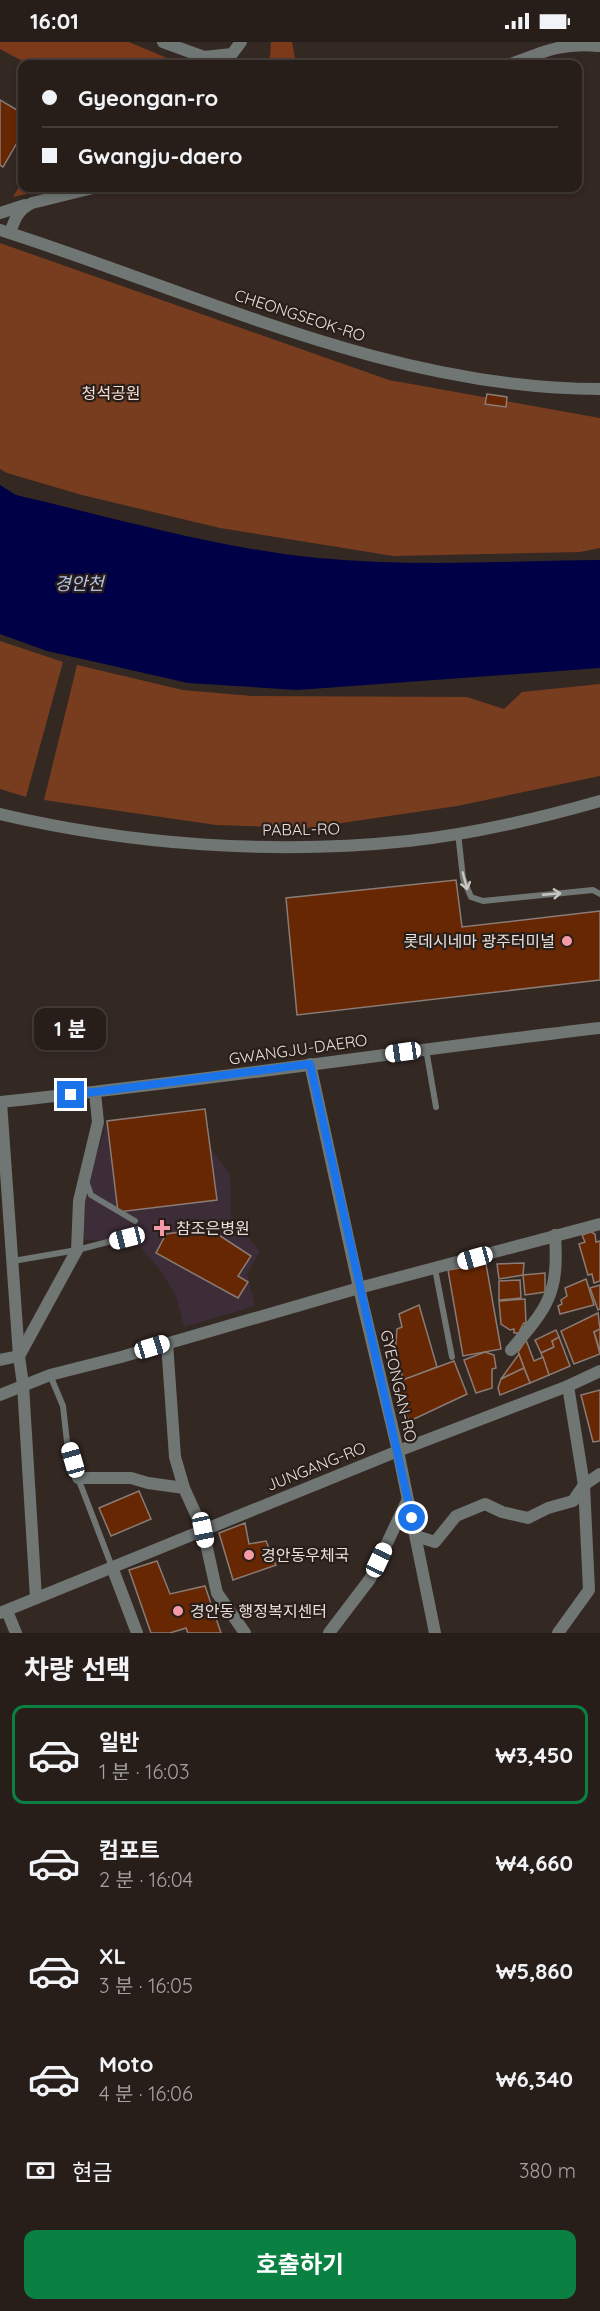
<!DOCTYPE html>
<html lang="ko">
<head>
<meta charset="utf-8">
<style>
  :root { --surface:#271e1a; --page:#332b27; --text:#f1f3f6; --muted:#a4a2a2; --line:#433c39; --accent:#0b8043 }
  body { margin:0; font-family:Quicksand,"Noto Sans KR",sans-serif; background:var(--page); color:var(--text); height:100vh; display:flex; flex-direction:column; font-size:22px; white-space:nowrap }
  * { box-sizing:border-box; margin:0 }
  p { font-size:20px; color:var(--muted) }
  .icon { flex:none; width:33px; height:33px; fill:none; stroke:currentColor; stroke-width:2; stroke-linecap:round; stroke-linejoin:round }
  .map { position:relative; height:1591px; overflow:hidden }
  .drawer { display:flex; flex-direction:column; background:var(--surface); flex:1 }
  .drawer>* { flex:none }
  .banner { position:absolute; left:18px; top:18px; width:564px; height:132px; border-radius:12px; box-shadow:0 3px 9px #0003,0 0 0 2px var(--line); display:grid; align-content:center; height:132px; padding:0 24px; background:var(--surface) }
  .end { position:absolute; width:27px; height:27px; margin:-14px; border:8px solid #1a73e8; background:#fff; box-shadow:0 0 0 3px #fff }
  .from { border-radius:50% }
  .bubble { position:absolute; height:42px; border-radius:12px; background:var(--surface); box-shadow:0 3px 9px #0003,0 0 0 2px var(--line); font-size:20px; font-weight:700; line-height:42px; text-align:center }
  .car { position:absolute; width:18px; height:36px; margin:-18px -9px; border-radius:8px; box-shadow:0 0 4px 2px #0007; background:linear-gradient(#fff 24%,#345 0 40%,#fff 0 76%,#345 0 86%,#fff 0) }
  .banner b { display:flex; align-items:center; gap:21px; height:57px; font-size:22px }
  .banner b+b { border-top:2px solid var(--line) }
  .banner i { width:15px; height:15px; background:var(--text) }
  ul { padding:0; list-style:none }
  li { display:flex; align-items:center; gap:18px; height:99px; margin:0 12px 9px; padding:0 12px; border:3px solid transparent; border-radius:12px }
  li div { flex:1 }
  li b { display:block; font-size:22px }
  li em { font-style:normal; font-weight:700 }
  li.on { border-color:var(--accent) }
  li>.icon { width:54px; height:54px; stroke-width:1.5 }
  h2 { padding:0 24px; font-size:27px; line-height:72px }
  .pay { display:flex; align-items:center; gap:15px; height:66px; padding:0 24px; font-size:22px }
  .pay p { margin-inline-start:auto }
  .action { display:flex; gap:12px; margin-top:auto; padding:12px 24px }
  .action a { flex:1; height:69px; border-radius:12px; background:var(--accent); color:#fff; font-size:24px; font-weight:700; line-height:69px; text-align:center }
  .status { display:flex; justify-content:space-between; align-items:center; height:42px; padding:0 30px; background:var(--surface); direction:ltr }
  .status svg { height:16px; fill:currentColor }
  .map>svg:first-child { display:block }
  .medical { fill:#3c2d39 }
  .green { fill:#783c1f }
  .forest { fill:#7c3a1b }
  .water { fill:#000047 }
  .building { fill:#662702; stroke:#8a7b75; stroke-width:1.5 }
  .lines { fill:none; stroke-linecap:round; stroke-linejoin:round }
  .service { stroke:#6f7673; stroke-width:6 }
  .minor { stroke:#6f7673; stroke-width:12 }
  .tertiary { stroke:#6f7673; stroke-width:12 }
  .oneway { stroke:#cac6c2 }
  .route { stroke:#1a73e8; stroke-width:8 }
  .poi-dot { fill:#f49aa6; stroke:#2a1e19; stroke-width:2 }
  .labels { text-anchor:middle; stroke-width:4.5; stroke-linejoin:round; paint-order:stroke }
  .street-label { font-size:16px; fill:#e8e0dc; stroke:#2a1e19 }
  .park-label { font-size:16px; fill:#f7ded3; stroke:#2a1e19 }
  .poi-label { font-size:16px; fill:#e8e0dc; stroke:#2a1e19; text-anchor:start }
  .water-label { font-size:18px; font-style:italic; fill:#afc4ed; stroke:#2a1e19 }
</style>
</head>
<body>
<div class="status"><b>16:01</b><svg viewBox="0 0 49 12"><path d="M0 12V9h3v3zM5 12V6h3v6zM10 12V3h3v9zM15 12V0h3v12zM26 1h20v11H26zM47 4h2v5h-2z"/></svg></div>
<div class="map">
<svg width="600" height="1591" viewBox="0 0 600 1591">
  <rect width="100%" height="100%" fill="#342823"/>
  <polygon class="medical" points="205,1067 210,1106 230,1132 231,1173 260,1210 247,1232 255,1264 184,1285 176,1254 161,1229 135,1199 85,1198 80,1175 81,1159 107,1079"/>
  <g class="green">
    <polygon points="0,201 389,338 600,376 600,506 580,510 393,514 220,486 82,453 7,431 0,427"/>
    <polygon points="0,599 63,620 26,755 0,747"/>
    <polygon points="77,623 183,648 252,654 467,655 504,667 522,650 600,642 600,734 457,764 308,786 216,783 44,758"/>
  </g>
  <g class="forest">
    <polygon points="0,0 129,0 181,22 28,22 0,7"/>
    <polygon points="271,0 292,0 296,22 263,22 270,15"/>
    <polygon points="22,140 22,146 52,146 13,155"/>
  </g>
  <path class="water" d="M0 443 16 453C115 476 216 506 318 516 411 525 507 519 600 518V626L297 648 188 641 47 609 0 592Z"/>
  <g class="building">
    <polygon points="0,58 22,71 22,92 3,125 0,123"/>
    <polygon points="487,352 507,355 506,365 485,362"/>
    <polygon points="456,838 462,885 600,869 600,938 297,973 286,856"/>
    <polygon points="205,1067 217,1158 118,1170 107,1079"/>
    <polygon points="208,1186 251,1214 238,1234 248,1240 238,1256 156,1211 166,1192"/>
    <polygon points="591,1190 595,1192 596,1200 600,1199 600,1239 594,1241 592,1232 588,1233 579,1202 585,1200 582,1193"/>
    <polygon points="524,1221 523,1233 499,1237 497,1222"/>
    <polygon points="486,1222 501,1307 463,1314 448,1228"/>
    <polygon points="545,1231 545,1250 525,1253 523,1233"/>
    <polygon points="586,1237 594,1263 560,1272 558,1264 562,1262 561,1258 567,1254 565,1246"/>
    <polygon points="520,1238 521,1256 499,1258 499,1239"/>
    <polygon points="600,1243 600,1267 598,1268 590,1246"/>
    <polygon points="525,1257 526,1282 524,1281 520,1288 520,1291 514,1291 514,1287 510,1288 501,1282 499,1259"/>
    <polygon points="419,1263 437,1325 404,1338 395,1313 397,1287 402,1285 399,1272"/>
    <polygon points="598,1271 600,1287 594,1290 600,1312 574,1322 561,1289"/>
    <polygon points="600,1287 600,1309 594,1290"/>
    <polygon points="556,1288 559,1295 552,1299 554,1305 541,1311 535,1298"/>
    <polygon points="559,1295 570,1324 549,1333 541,1311 554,1305 552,1299"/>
    <polygon points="526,1298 534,1319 543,1315 549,1333 530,1341 518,1310"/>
    <polygon points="485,1310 494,1313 496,1326 492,1327 492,1346 476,1351 464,1318"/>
    <polygon points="519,1312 524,1326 501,1337"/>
    <polygon points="454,1319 467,1352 412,1378 408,1377 397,1340"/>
    <polygon points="524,1326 530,1341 500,1353 498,1346 501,1337"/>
    <polygon points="600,1348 600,1399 593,1400 581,1353"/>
    <polygon points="139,1449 151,1477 111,1494 99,1466"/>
    <polygon points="245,1481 249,1502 266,1499 276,1523 233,1538 219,1491"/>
    <polygon points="157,1519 170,1552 205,1544 221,1591 188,1591 186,1586 170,1591 151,1591 129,1528"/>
  </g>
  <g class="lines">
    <g class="service">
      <polyline points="458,791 463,836 471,855 483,859 593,848 600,852"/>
      <polyline points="426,1007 436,1065"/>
      <polyline points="86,1139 91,1153 135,1179"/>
      <polyline points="13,1219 77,1208 127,1195"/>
      <polyline points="435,1227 452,1315"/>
      <polyline points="50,1333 63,1364 67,1400 78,1436 112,1525"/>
    </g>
    <g class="minor">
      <polyline points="163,0 204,15 232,12 241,0"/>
      <path d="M511 22C542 10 564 0 598 4"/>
      <polyline points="0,171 25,163"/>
      <path d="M10 191C15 176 18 168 32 161L93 146"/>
      <polyline points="1,1060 19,1314 23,1343 36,1556"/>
      <polyline points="167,1301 175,1415 184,1446 203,1488 217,1551 245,1591"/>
      <path d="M511 1308C548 1265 559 1252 555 1193"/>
      <polyline points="0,1318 19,1314 77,1208 79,1159 98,1080 95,1051"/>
      <polyline points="0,1353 50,1333 121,1315 359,1246 600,1182"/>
      <polyline points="78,1436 131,1436 148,1441 184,1446"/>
      <polyline points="416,1494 435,1500 456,1474 485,1462 502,1470 528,1476 548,1466 573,1459 584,1443 600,1432"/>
      <polyline points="112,1525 137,1591"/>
      <polyline points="7,1569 16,1591"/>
      <polyline points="329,1591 370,1537 407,1459"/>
      <polyline points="558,1591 589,1548 584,1443 568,1344"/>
    </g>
    <g class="tertiary">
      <path d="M0 188C196 250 390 347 600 347"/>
      <path d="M0 772C132 803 273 813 408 799 473 792 537 777 600 759"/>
      <polyline points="310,1022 359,1246 398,1409 435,1591"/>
      <path d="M0 1060C201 1040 400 1009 600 986"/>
      <polyline points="0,1571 398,1409 568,1344 600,1329"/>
    </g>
  </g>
  <defs><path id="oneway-shaft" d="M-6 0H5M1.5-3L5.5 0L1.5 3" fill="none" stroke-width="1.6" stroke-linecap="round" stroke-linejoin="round" transform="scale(1.5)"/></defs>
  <g class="oneway">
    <use href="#oneway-shaft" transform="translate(465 839) rotate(75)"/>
    <use href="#oneway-shaft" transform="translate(552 852) rotate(-5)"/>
  </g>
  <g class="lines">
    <polyline class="route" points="71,1053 310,1022 412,1476"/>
  </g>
  <g class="poi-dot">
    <circle cx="567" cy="899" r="6"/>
    <path d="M159 1177h6v6h6v6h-6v6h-6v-6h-6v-6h6z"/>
    <circle cx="249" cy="1513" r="6"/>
    <circle cx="178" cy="1569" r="6"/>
  </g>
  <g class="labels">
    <g class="street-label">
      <text transform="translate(300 273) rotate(18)" y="6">CHEONGSEOK-RO</text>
      <text transform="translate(301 787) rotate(-1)" y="6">PABAL-RO</text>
      <text transform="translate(298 1007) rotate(-8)" y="6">GWANGJU-DAERO</text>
      <text transform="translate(399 1344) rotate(77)" y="6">GYEONGAN-RO</text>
      <text transform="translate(316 1424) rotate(-22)" y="6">JUNGANG-RO</text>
    </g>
    <g class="park-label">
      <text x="111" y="357">청석공원</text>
    </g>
    <g class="poi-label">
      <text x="555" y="905" text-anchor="end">롯데시네마 광주터미널</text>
      <text x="176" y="1192">참조은병원</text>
      <text x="261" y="1519">경안동우체국</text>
      <text x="190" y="1575">경안동 행정복지센터</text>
    </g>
    <g class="water-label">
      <text x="79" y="548">경안천</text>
    </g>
  </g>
</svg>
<i class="end from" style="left:412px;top:1476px"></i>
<i class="end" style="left:71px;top:1053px"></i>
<div class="bubble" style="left:34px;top:966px;width:72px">1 분</div>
<i class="car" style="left:403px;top:1010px;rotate:262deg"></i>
<i class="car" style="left:127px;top:1196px;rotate:256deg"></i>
<i class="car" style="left:475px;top:1216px;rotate:254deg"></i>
<i class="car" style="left:152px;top:1305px;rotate:73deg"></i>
<i class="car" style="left:73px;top:1418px;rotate:344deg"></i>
<i class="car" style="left:203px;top:1488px;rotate:168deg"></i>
<i class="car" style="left:379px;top:1518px;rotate:25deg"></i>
<div class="banner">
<b><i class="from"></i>Gyeongan-ro</b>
<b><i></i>Gwangju-daero</b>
</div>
</div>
<section class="drawer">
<h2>차량 선택</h2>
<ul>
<li class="on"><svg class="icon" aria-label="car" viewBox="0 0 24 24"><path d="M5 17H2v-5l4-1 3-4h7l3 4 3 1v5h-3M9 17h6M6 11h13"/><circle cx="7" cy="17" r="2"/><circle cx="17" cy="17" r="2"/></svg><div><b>일반</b><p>1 분 · 16:03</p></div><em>₩3,450</em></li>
<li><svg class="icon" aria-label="car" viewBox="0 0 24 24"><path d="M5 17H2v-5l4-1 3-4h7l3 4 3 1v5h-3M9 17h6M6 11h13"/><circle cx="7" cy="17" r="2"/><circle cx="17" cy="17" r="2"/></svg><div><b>컴포트</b><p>2 분 · 16:04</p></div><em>₩4,660</em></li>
<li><svg class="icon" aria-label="car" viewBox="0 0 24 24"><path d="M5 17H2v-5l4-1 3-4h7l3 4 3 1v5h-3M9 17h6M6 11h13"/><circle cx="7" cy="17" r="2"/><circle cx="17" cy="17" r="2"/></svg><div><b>XL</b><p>3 분 · 16:05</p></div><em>₩5,860</em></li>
<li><svg class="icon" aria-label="car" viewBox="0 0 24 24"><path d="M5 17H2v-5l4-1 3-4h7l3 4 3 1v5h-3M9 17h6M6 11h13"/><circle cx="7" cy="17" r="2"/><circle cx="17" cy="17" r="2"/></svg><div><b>Moto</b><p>4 분 · 16:06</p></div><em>₩6,340</em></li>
</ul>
<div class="pay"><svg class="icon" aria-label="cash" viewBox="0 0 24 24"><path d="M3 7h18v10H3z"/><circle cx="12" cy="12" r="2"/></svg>현금<p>380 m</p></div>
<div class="action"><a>호출하기</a></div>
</section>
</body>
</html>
